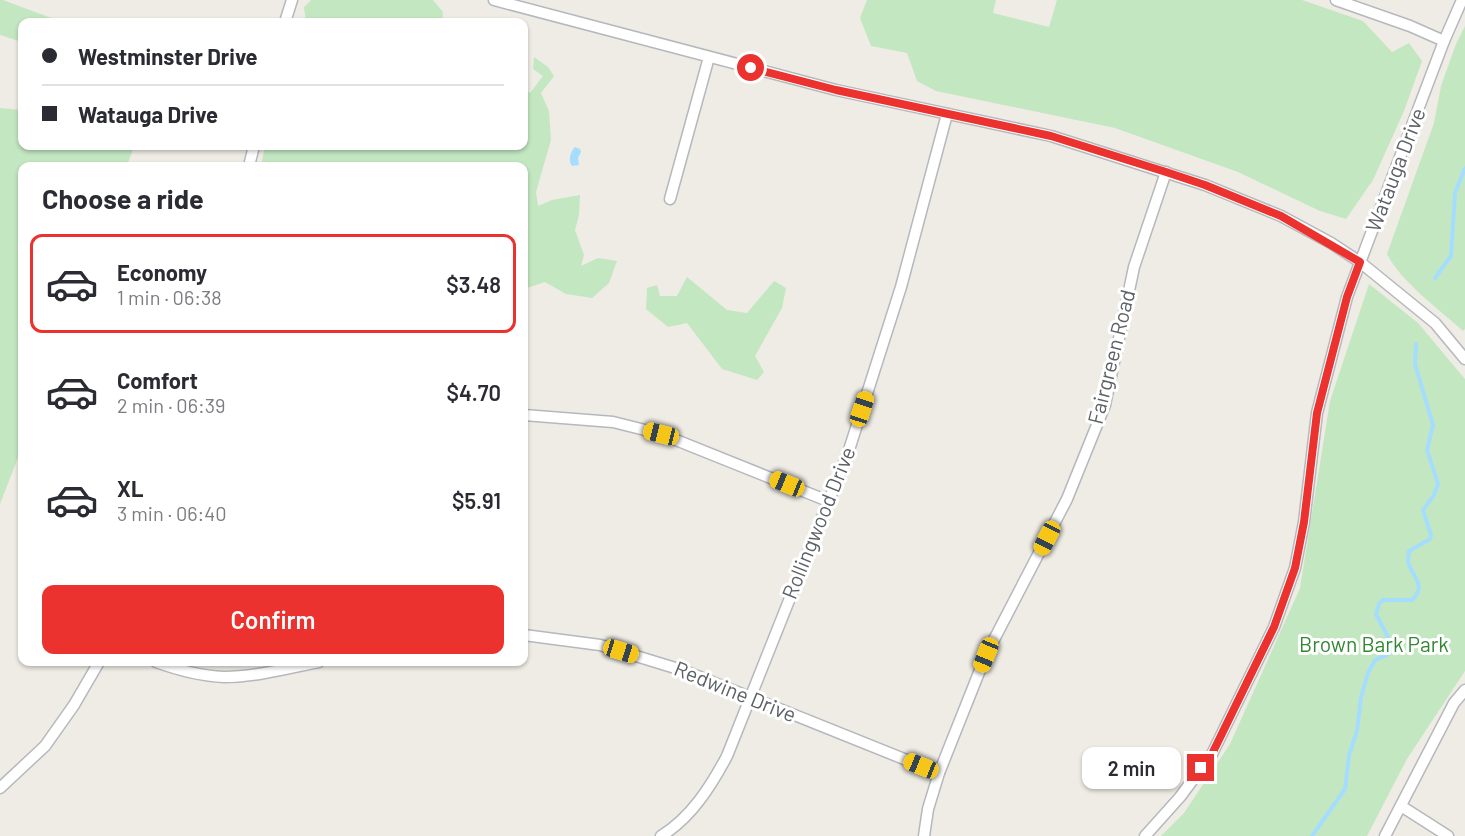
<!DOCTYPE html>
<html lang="en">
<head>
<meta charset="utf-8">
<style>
  :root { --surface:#fff; --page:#f2f2f3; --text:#2b2b33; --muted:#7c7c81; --line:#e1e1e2; --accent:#ec322e }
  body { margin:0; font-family:Barlow,sans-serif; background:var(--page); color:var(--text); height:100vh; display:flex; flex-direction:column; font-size:22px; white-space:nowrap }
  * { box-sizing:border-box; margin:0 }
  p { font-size:20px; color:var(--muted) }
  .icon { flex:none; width:33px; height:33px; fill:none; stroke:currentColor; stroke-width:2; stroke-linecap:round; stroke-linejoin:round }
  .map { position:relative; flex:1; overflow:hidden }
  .drawer { position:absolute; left:18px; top:162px; width:510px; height:504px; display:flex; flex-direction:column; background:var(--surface); border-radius:12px; box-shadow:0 2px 4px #0004 }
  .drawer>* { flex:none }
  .guide { position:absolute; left:18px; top:18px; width:510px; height:132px; border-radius:12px; box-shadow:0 2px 4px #0004; display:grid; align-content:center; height:132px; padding:0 24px; background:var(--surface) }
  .end { position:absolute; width:27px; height:27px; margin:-14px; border:8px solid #ec322e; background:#fff; box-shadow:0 0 0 3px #fff }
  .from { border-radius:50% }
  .bubble { position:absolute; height:42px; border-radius:12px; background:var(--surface); box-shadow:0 2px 4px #0004; font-size:20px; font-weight:600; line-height:42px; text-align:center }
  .car { position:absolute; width:18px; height:36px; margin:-18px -9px; border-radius:8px; box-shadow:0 0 4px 2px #0007; background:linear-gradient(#f5c518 24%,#345 0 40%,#f5c518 0 76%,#345 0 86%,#f5c518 0) }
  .guide b { display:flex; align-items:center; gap:21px; height:57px; font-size:22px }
  .guide b+b { border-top:2px solid var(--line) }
  .guide i { width:15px; height:15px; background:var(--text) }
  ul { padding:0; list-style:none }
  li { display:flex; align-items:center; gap:18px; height:99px; margin:0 12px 9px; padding:0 12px; border:3px solid transparent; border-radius:12px }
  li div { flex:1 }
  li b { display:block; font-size:22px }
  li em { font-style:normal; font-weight:600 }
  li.active { border-color:var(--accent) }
  li>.icon { width:54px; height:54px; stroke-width:1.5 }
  h2 { padding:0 24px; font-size:27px; line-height:72px }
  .button { display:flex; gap:12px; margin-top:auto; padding:12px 24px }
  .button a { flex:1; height:69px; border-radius:12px; background:var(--accent); color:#fff; font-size:24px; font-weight:600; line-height:69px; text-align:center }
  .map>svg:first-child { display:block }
  .green { fill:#c3e7c1 }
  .water { fill:#a5ddff }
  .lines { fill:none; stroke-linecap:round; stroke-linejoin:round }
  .stream { stroke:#a5ddff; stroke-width:4 }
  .street-casing { stroke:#b5b8bc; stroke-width:13 }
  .street { stroke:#fff; stroke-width:10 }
  .route { stroke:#ec322e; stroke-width:8 }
  .labels { text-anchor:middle; stroke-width:6; stroke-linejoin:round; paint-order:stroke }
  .street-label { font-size:21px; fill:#5c6166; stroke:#fff }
  .park-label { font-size:21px; fill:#348633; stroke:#fff }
</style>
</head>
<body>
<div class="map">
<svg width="1465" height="836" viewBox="0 0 1465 836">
  <rect width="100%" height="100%" fill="#efece5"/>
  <g class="green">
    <polygon points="0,0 3,0 62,22 22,22 22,42 0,35"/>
    <polygon points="311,0 433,0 443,12 442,22 306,22 304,7"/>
    <polygon points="867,0 996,0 993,13 1049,27 1057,0 1302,0 1363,21 1392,52 1409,43 1422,61 1404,111 1373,180 1346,219 1320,211 1238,172 1115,128 936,91 917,81 907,53 871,46 860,18"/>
    <path d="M1465 26V329L1463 331C1439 309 1402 283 1387 254L1434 123 1441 86 1456 44Z"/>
    <polygon points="534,57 548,67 554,76 541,93 549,111 551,140 536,192 538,206 552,200 580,195 579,215 575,230 584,255 581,266 598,258 617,261 609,283 592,298 566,294 545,282 524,289 524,166 261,166 265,146 524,146 524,88 530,93 543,76 533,69"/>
    <polygon points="0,108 22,110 22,146 134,146 127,166 22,166 22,447 0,504"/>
    <polygon points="687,277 727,310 747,313 774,281 786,288 782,308 755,356 764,372 757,380 722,369 687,323 668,327 646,309 647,288 657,285 660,296 677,296"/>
    <polygon points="1369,284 1418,323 1465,379 1465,671 1407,759 1367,836 1161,836 1184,813 1230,744 1300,588 1330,401"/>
  </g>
  <path class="water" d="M575 147 580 149 581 152 578 158 579 165 572 166C568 161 570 152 575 147Z"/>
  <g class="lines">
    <g class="stream">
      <polyline points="1435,278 1451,256 1455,193 1465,168"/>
      <path d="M1312 836 1345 789 1349 755 1357 731 1361 697 1368 673 1375 660 1389 654 1392 645 1376 614 1379 604 1383 600H1412C1428 585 1411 576 1408 561 1408 557 1409 554 1409 551L1430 539 1431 535 1423 510 1434 495 1438 484 1427 450 1433 425 1415 364 1416 344"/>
    </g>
    <g class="street-casing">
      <g id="street">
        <polyline points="494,0 836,90 1051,136 1205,185 1281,216 1331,243 1360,262 1435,323 1465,359"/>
        <polyline points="1336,0 1410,26 1444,41"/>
        <polyline points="285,22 292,0"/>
        <polyline points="249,166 254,146"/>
        <polyline points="670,199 709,57"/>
        <polyline points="524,415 613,422 661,434 828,501"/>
        <polyline points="524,635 600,645 685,671 939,773"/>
        <path d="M156 662C178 670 200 676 224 677 255 677 289 668 319 662"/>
        <polyline points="0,788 45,746 74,705 99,662"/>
        <polyline points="1401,806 1448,836"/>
        <path d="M661 836C691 818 711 786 727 756L849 450 901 287 947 114"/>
        <polyline points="924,836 928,809 939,773 986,655 1067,499 1105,405 1134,267 1166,172"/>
        <polyline points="1145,836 1180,797 1212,754 1274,627 1295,568 1304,522 1317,413 1347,297 1444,41 1462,0"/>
        <polyline points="1385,836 1454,703 1465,690"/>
      </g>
    </g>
    <use href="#street" class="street"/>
  </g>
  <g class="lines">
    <polyline class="route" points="751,68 836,90 1051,136 1166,172 1205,185 1281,216 1360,262 1347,297 1317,413 1304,522 1295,568 1274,627 1212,754 1201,768"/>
  </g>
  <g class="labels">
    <g class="street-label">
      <text transform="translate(1396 170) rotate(-69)" y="7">Watauga Drive</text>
      <text transform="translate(1112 357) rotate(-76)" y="7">Fairgreen Road</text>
      <text transform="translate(819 523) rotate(-68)" y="7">Rollingwood Drive</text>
      <text transform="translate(735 692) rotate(22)" y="7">Redwine Drive</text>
    </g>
    <g class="park-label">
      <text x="1374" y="652">Brown Bark Park</text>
    </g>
  </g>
</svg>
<i class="end from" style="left:751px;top:68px"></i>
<i class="end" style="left:1201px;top:768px"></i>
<div class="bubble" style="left:1082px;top:747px;width:99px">2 min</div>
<i class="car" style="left:862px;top:409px;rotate:18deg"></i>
<i class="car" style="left:661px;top:434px;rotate:284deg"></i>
<i class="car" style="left:787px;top:484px;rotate:292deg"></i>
<i class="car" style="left:1047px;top:538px;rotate:207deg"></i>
<i class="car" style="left:621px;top:651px;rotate:107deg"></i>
<i class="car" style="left:986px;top:655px;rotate:202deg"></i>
<i class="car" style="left:921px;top:766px;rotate:292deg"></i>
<div class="guide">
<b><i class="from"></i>Westminster Drive</b>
<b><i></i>Watauga Drive</b>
</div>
<section class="drawer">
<h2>Choose a ride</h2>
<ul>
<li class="active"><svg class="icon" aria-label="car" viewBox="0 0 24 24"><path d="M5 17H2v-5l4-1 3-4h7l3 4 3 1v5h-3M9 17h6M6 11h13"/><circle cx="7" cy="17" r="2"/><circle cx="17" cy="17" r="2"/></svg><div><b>Economy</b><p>1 min · 06:38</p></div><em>$3.48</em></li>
<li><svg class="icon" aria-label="car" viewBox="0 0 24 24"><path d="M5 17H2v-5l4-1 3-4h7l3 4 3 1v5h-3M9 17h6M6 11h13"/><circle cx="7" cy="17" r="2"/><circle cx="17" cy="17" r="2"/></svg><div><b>Comfort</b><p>2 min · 06:39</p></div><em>$4.70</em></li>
<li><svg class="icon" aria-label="car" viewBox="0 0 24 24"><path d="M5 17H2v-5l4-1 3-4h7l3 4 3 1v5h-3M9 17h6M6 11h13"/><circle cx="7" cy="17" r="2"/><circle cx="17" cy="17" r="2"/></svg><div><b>XL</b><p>3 min · 06:40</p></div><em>$5.91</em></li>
</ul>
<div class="button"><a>Confirm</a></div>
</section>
</div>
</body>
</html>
